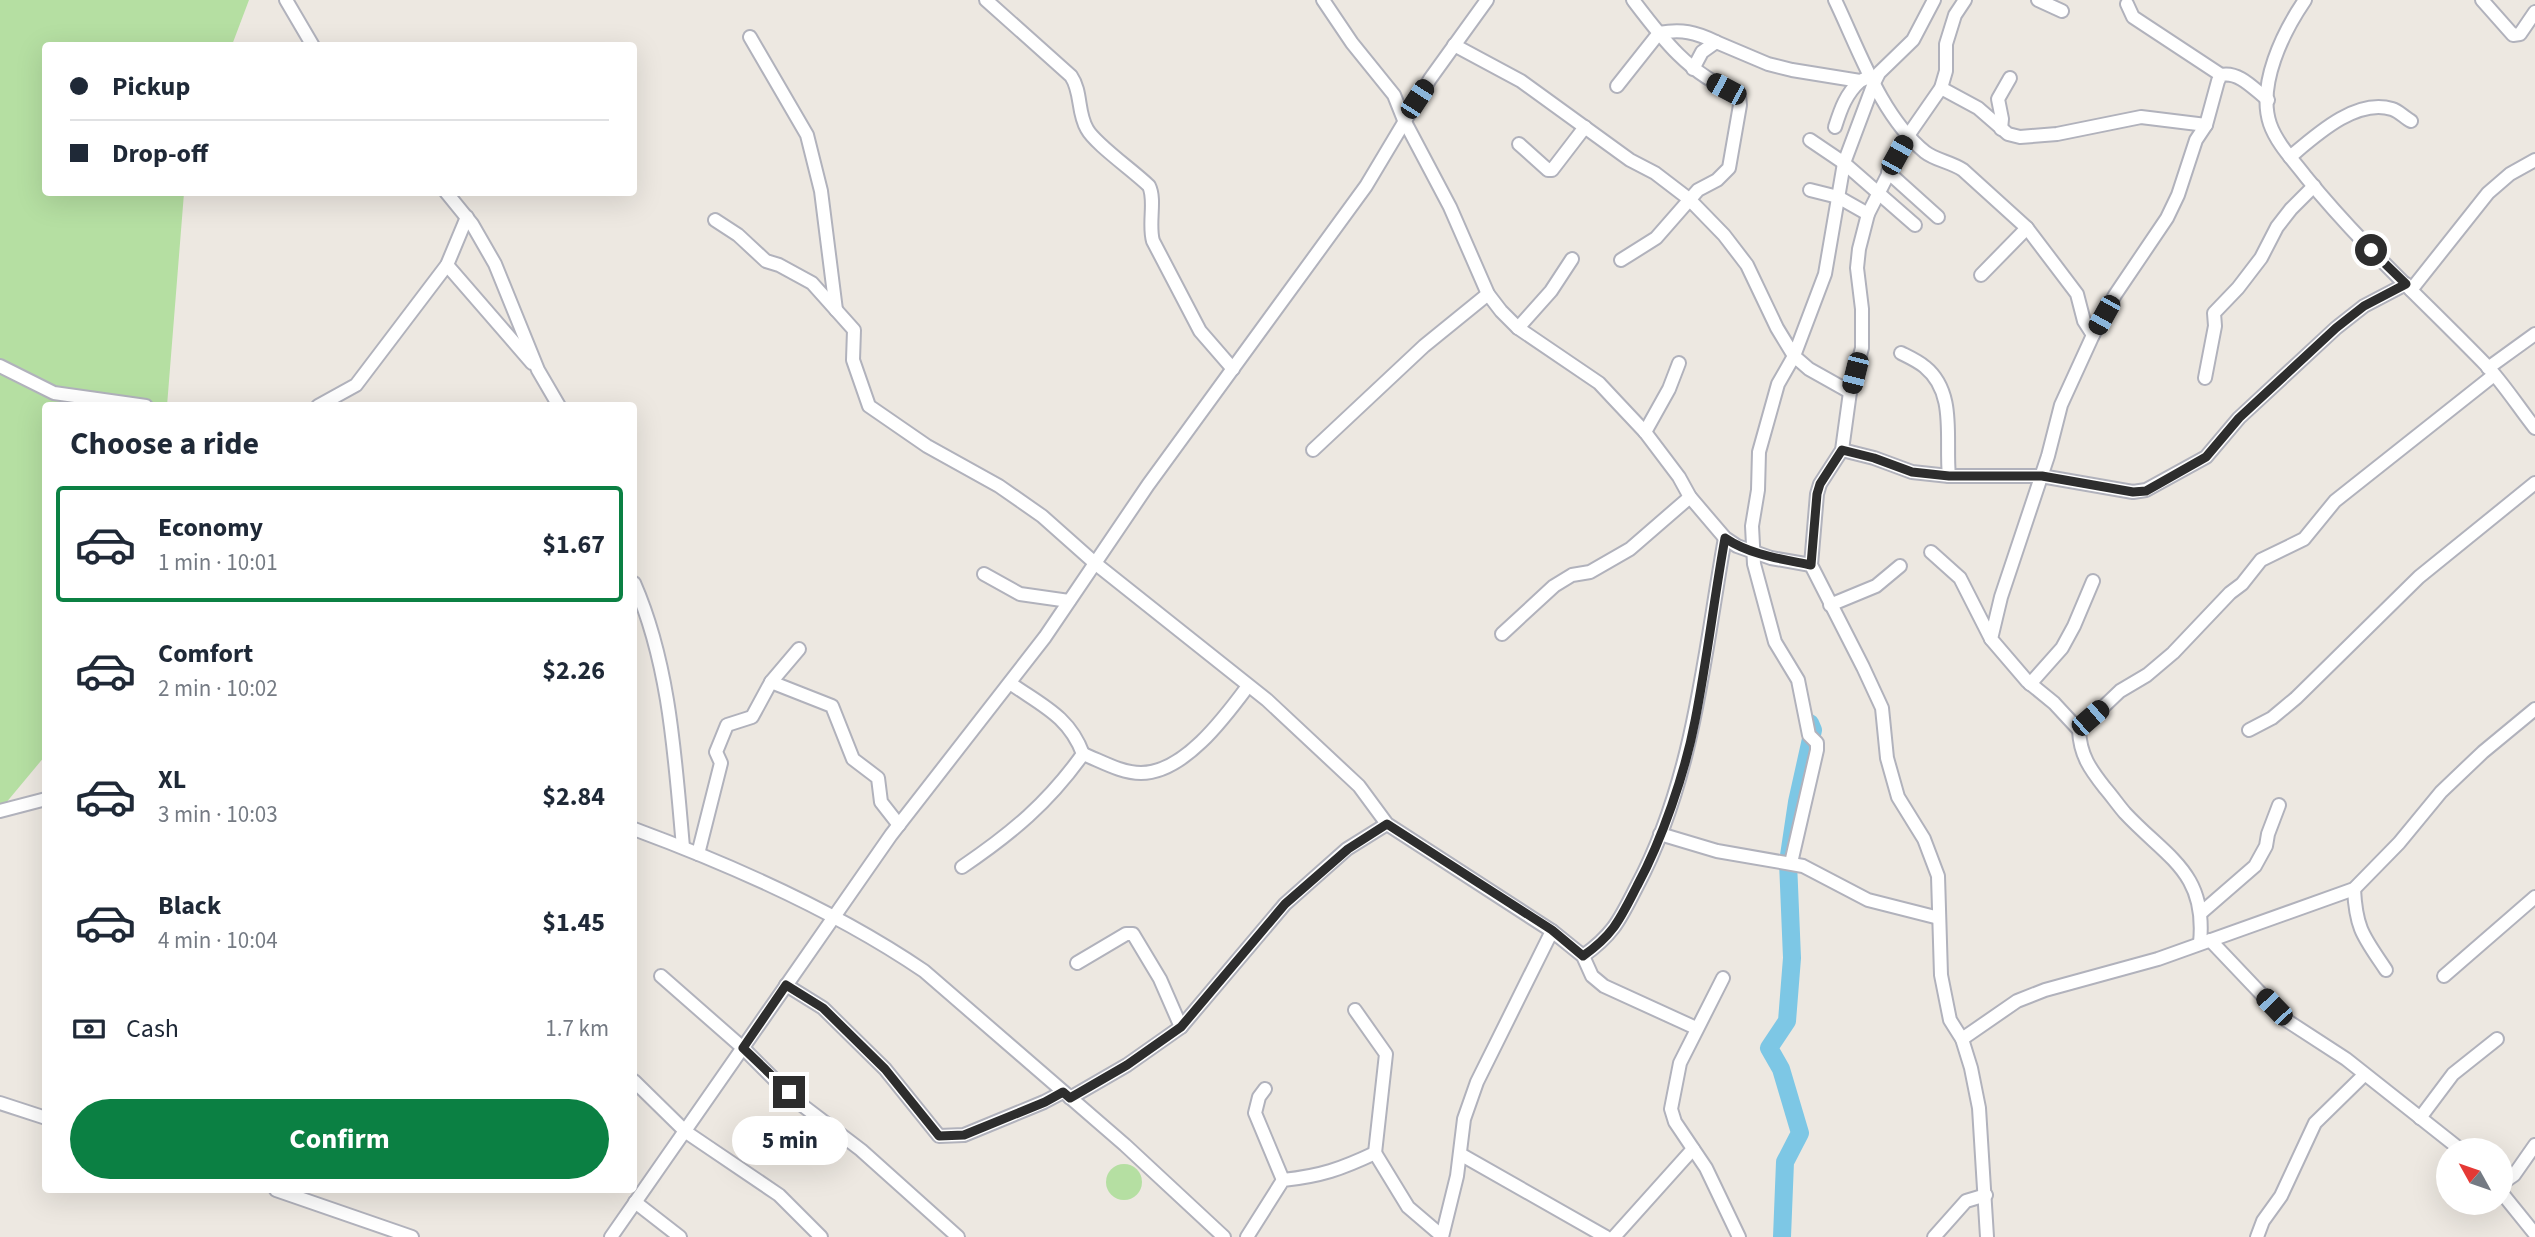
<!DOCTYPE html>
<html lang="en">
<head>
<meta charset="utf-8">
<style>
  :root { --surface:#fff; --page:#f2f2f3; --text:#1f2937; --muted:#747a83; --line:#e0e1e3; --accent:#0b8043 }
  body { margin:0; font-family:"Source Sans 3",sans-serif; background:var(--page); color:var(--text); height:100vh; display:flex; flex-direction:column; font-size:26px; white-space:nowrap }
  * { box-sizing:border-box; margin:0 }
  p { font-size:23px; color:var(--muted) }
  .icon { flex:none; width:38px; height:38px; fill:none; stroke:currentColor; stroke-width:2; stroke-linecap:round; stroke-linejoin:round }
  .map { position:relative; flex:1; overflow:hidden }
  .side { position:absolute; left:42px; top:402px; width:595px; height:791px; display:flex; flex-direction:column; background:var(--surface); border-radius:7px; box-shadow:0 7px 28px #0002 }
  .side>* { flex:none }
  .banner { position:absolute; left:42px; top:42px; width:595px; height:154px; border-radius:7px; box-shadow:0 7px 28px #0002; display:grid; align-content:center; height:154px; padding:0 28px; background:var(--surface) }
  .needle { width:46px; rotate:310deg }
  .tools { position:absolute; left:2436px; top:1138px; display:grid; gap:14px }
  .tools a { display:grid; place-items:center; width:77px; height:77px; border-radius:50%; background:var(--surface); box-shadow:0 7px 28px #0002; font-size:35px }
  .end { position:absolute; width:32px; height:32px; margin:-16px; border:9px solid #2d2d2d; background:#fff; box-shadow:0 0 0 4px #fff }
  .from { border-radius:50% }
  .bubble { position:absolute; height:49px; border-radius:24px; background:var(--surface); box-shadow:0 7px 28px #0002; font-size:23px; font-weight:700; line-height:49px; text-align:center }
  .car { position:absolute; width:21px; height:42px; margin:-21px -10px; border-radius:9px; box-shadow:0 0 5px 2px #0007; background:linear-gradient(#222 24%,#8ab4d8 0 40%,#222 0 76%,#8ab4d8 0 86%,#222 0) }
  .banner b { display:flex; align-items:center; gap:24px; height:66px; font-size:26px }
  .banner b+b { border-top:2px solid var(--line) }
  .banner i { width:18px; height:18px; background:var(--text) }
  ul { padding:0; list-style:none }
  li { display:flex; align-items:center; gap:21px; height:116px; margin:0 14px 10px; padding:0 14px; border:4px solid transparent; border-radius:7px }
  li div { flex:1 }
  li b { display:block; font-size:26px }
  li em { font-style:normal; font-weight:700 }
  li.current { border-color:var(--accent) }
  li>.icon { width:63px; height:63px; stroke-width:1.5 }
  h2 { padding:0 28px; font-size:32px; line-height:84px }
  .pay { display:flex; align-items:center; gap:18px; height:77px; padding:0 28px; font-size:26px }
  .pay p { margin-inline-start:auto }
  .primary-button { display:flex; gap:14px; margin-top:auto; padding:14px 28px }
  .primary-button a { flex:1; height:80px; border-radius:42px; background:var(--accent); color:#fff; font-size:28px; font-weight:700; line-height:80px; text-align:center }
  .map>svg:first-child { display:block }
  .green { fill:#b5dfa2 }
  .lines { fill:none; stroke-linecap:round; stroke-linejoin:round }
  .river { stroke:#7dc7e5; stroke-width:18 }
  .minor-casing { stroke:#b1b2bc; stroke-width:16 }
  .minor { stroke:#fff; stroke-width:12 }
  .route { stroke:#2d2d2d; stroke-width:9 }
</style>
</head>
<body>
<div class="map">
<svg width="2535" height="1237" viewBox="0 0 2535 1237">
  <rect width="100%" height="100%" fill="#ede8e1"/>
  <g class="green">
    <polygon points="0,0 249,0 232,45 46,46 46,192 184,193 167,406 46,406 45,756 0,810"/>
    <circle cx="1124" cy="1182" r="18"/>
  </g>
  <g class="lines">
    <polyline class="river" points="1782,1237 1785,1162 1800,1133 1781,1069 1769,1048 1787,1021 1792,958 1788,862 1797,802 1813,730 1810,723"/>
    <g class="minor-casing">
      <g id="minor">
        <polyline points="286,0 313,46"/>
        <path d="M986 0 1071 76C1082 92 1077 112 1087 129 1095 144 1134 171 1149 186 1156 200 1148 224 1153 241L1200 331 1233 369"/>
        <polyline points="1323,0 1352,43 1394,95 1404,120 1450,207 1488,294 1501,311 1518,328 1599,383 1613,398 1645,432 1679,477 1690,497 1725,538 1737,546 1771,558 1811,565"/>
        <path d="M1835 0C1859 50 1881 116 1925 152 1935 160 1951 162 1963 170L2027 228 2077 294 2084 321 2093 335"/>
        <polyline points="1965,0 1955,15 1946,44 1946,71 1941,88 1907,137 1868,214 1859,249 1857,268 1862,309 1862,348 1850,392 1842,450 1820,484 1817,494 1811,565 1863,667 1882,708 1887,758 1898,797 1924,839 1938,876 1941,975 1950,1020 1962,1039 1971,1068 1979,1108 1987,1237"/>
        <polyline points="2038,0 2062,11"/>
        <path d="M2305 0C2283 32 2257 85 2270 124 2277 144 2294 161 2306 177 2361 245 2426 303 2486 365 2504 384 2519 408 2535 428"/>
        <polyline points="2482,0 2513,35 2520,34 2535,12"/>
        <polyline points="2127,4 2133,17 2221,75"/>
        <polyline points="750,37 807,135 821,191 836,310"/>
        <polyline points="1454,45 1521,81 1630,160 1655,173 1689,199 1724,235 1747,265 1777,328 1794,356 1825,274 1844,163 1874,83 1879,73 1913,40 1934,0"/>
        <polyline points="1693,69 1702,52 1716,42 1768,64 1792,70 1860,81 1869,77"/>
        <path d="M1617 86 1659 33C1682 29 1695 32 1716 42"/>
        <polyline points="1941,88 1978,108 2008,134 2020,137 2057,134 2141,117 2206,125"/>
        <path d="M1835 127C1841 108 1846 94 1860 81"/>
        <polyline points="2001,129 2002,119 1998,99 2010,78"/>
        <polyline points="1810,140 1844,163 1915,225"/>
        <polyline points="1519,144 1548,170 1552,170 1585,127"/>
        <path d="M2290 157C2316 135 2356 98 2392 109 2399 111 2405 118 2411 121"/>
        <polyline points="1888,172 1938,217"/>
        <polyline points="1810,190 1838,197 1868,214"/>
        <polyline points="446,192 472,224 495,264 538,370 559,406"/>
        <polyline points="715,220 738,235 766,261 779,265 812,283 854,330 853,360 869,406 927,446 999,486 1042,516 1096,564 1267,700 1359,786 1387,824 1552,931 1477,1082 1464,1119 1457,1176 1442,1237"/>
        <path d="M1621 260 1656 238 1698 190 1717 180 1729 168 1740 105 1739 95 1736 92C1690 76 1661 37 1633 0"/>
        <polyline points="447,265 532,363"/>
        <polyline points="1981,275 2027,228"/>
        <polyline points="2411,290 2488,193 2510,174 2535,160"/>
        <polyline points="1518,328 1551,291 1572,259"/>
        <path d="M1901 353C1909 357 1918 361 1925 367 1957 393 1945 440 1949 476"/>
        <polyline points="0,366 54,393 146,406"/>
        <polyline points="2488,368 2535,334"/>
        <polyline points="2205,378 2215,326 2214,313 2238,288 2261,258 2277,227 2291,209 2314,186"/>
        <polyline points="318,406 356,385 447,265 467,217"/>
        <polyline points="1645,432 1669,389 1679,363"/>
        <polyline points="1313,450 1424,346 1488,294"/>
        <polyline points="1842,450 1874,458 1912,472 1949,476 2041,476 2133,492 2146,490 2206,457 2239,418 2336,328 2364,306 2406,284"/>
        <polyline points="1931,552 1960,578 1991,639"/>
        <polyline points="984,574 1020,594 1069,601"/>
        <path d="M634 583C670 665 675 759 683 847"/>
        <polyline points="1830,605 1876,586 1900,566"/>
        <polyline points="1502,634 1554,586 1572,575 1590,572 1630,549 1690,497"/>
        <polyline points="771,682 799,649"/>
        <polyline points="2030,684 2062,648 2074,626 2093,581"/>
        <path d="M2079 730 2054 703 2027 681 1991 639 2001 597 2048 456 2061 405 2093 335 2115 295 2167 218 2178 195 2196 140 2206 125 2218 81 2221 75C2239 71 2254 89 2268 100"/>
        <polyline points="2249,730 2272,718 2296,698 2419,577 2535,483"/>
        <path d="M1083 754C1101 761 1121 773 1141 773 1184 773 1225 717 1248 686"/>
        <polyline points="0,811 46,799"/>
        <path d="M634 829C734 866 836 911 924 971L1125 1145 1224 1237"/>
        <polyline points="1660,834 1717,851 1803,866 1868,900 1939,918"/>
        <polyline points="698,854 721,763 716,752 727,725 752,717 771,682 832,706 853,759 878,778 881,802 899,825"/>
        <polyline points="1791,863 1817,750 1817,743 1809,735 1798,680 1775,642 1754,564 1752,526 1758,490 1759,452 1778,384 1794,356 1809,369 1850,392"/>
        <path d="M962 867C1012 833 1048 803 1083 754 1069 716 1041 705 1010 683"/>
        <path d="M2354 889C2356 930 2364 937 2386 970"/>
        <polyline points="2202,912 2255,866 2266,846 2268,834 2279,805"/>
        <polyline points="1552,931 1583,956 1592,976 1604,986 1696,1028"/>
        <polyline points="2210,940 2286,1020 2346,1059 2461,1150"/>
        <path d="M2200 943C2207 872 2167 858 2125 813 2118 805 2112 796 2105 788 2090 769 2080 755 2079 730L2120 691 2147 675 2173 653 2230 593 2242 584 2261 560 2304 539 2335 501 2494 375"/>
        <path d="M1583 956C1614 934 1620 919 1637 886 1694 779 1704 655 1725 538"/>
        <polyline points="1077,963 1126,934 1133,934 1160,979 1181,1027"/>
        <polyline points="661,976 743,1048 794,1099 861,1150 958,1237"/>
        <polyline points="2444,976 2535,897"/>
        <polyline points="1723,978 1680,1063 1671,1109 1675,1122 1706,1168 1739,1237"/>
        <polyline points="786,985 823,1008 885,1069 939,1136 964,1135 1044,1102 1063,1092"/>
        <polyline points="1355,1010 1386,1054 1375,1153"/>
        <polyline points="1962,1039 2017,1001 2045,990 2158,959 2354,889 2399,843 2441,792 2483,752 2535,709"/>
        <polyline points="634,1081 686,1132 779,1195 821,1237"/>
        <polyline points="1265,1089 1259,1097 1255,1113 1283,1180"/>
        <polyline points="1070,1098 1127,1065 1181,1027 1285,904 1347,849 1387,824"/>
        <polyline points="0,1103 46,1118"/>
        <polyline points="2420,1118 2453,1074 2497,1039"/>
        <polyline points="1460,1154 1606,1237"/>
        <polyline points="2501,1184 2514,1175 2535,1145"/>
        <polyline points="276,1190 412,1237"/>
        <polyline points="2501,1192 2535,1234"/>
        <polyline points="635,1202 680,1237"/>
        <polyline points="611,1237 891,835 1045,637 1148,485 1366,186 1430,79 1487,0"/>
        <path d="M1247 1237 1283 1180C1321 1176 1341 1169 1375 1153L1408 1207 1442 1236"/>
        <polyline points="1614,1237 1693,1149"/>
        <polyline points="1934,1237 1966,1201 1986,1195"/>
        <polyline points="2257,1237 2263,1221 2281,1196 2315,1123 2364,1075"/>
      </g>
    </g>
    <use href="#minor" class="minor"/>
  </g>
  <g class="lines">
    <path class="route" d="M789 1092 743 1048 786 985 823 1008 885 1069 939 1136 964 1135 1045 1102 1063 1092 1070 1098 1127 1065 1181 1027 1285 904 1348 849 1387 824 1552 930 1583 956C1614 934 1620 919 1637 886 1662 840 1685 773 1695 721 1707 660 1714 599 1725 538 1750 555 1782 559 1811 565L1817 494 1820 484 1842 450 1874 458 1912 472 1949 476H2042L2133 492 2146 491 2206 457 2239 418 2336 328 2364 306 2406 284 2371 250"/>
  </g>
</svg>
<div class="tools">
<a><svg class="needle" viewBox="-14 -14 28 28"><path d="M0-13l5 13h-10z" fill="#e53935"/><path d="M0 13l5-13h-10z" fill="#747a83"/></svg></a>
</div>
<i class="end from" style="left:2371px;top:250px"></i>
<i class="end" style="left:789px;top:1092px"></i>
<div class="bubble" style="left:732px;top:1116px;width:116px">5 min</div>
<i class="car" style="left:1726px;top:89px;rotate:298deg"></i>
<i class="car" style="left:1417px;top:99px;rotate:33deg"></i>
<i class="car" style="left:1897px;top:155px;rotate:29deg"></i>
<i class="car" style="left:2104px;top:315px;rotate:209deg"></i>
<i class="car" style="left:1855px;top:373px;rotate:194deg"></i>
<i class="car" style="left:2090px;top:718px;rotate:49deg"></i>
<i class="car" style="left:2274px;top:1007px;rotate:316deg"></i>
<div class="banner">
<b><i class="from"></i>Pickup</b>
<b><i></i>Drop-off</b>
</div>
<section class="side">
<h2>Choose a ride</h2>
<ul>
<li class="current"><svg class="icon" aria-label="car" viewBox="0 0 24 24"><path d="M5 17H2v-5l4-1 3-4h7l3 4 3 1v5h-3M9 17h6M6 11h13"/><circle cx="7" cy="17" r="2"/><circle cx="17" cy="17" r="2"/></svg><div><b>Economy</b><p>1 min · 10:01</p></div><em>$1.67</em></li>
<li><svg class="icon" aria-label="car" viewBox="0 0 24 24"><path d="M5 17H2v-5l4-1 3-4h7l3 4 3 1v5h-3M9 17h6M6 11h13"/><circle cx="7" cy="17" r="2"/><circle cx="17" cy="17" r="2"/></svg><div><b>Comfort</b><p>2 min · 10:02</p></div><em>$2.26</em></li>
<li><svg class="icon" aria-label="car" viewBox="0 0 24 24"><path d="M5 17H2v-5l4-1 3-4h7l3 4 3 1v5h-3M9 17h6M6 11h13"/><circle cx="7" cy="17" r="2"/><circle cx="17" cy="17" r="2"/></svg><div><b>XL</b><p>3 min · 10:03</p></div><em>$2.84</em></li>
<li><svg class="icon" aria-label="car" viewBox="0 0 24 24"><path d="M5 17H2v-5l4-1 3-4h7l3 4 3 1v5h-3M9 17h6M6 11h13"/><circle cx="7" cy="17" r="2"/><circle cx="17" cy="17" r="2"/></svg><div><b>Black</b><p>4 min · 10:04</p></div><em>$1.45</em></li>
</ul>
<div class="pay"><svg class="icon" aria-label="cash" viewBox="0 0 24 24"><path d="M3 7h18v10H3z"/><circle cx="12" cy="12" r="2"/></svg>Cash<p>1.7 km</p></div>
<div class="primary-button"><a>Confirm</a></div>
</section>
</div>
</body>
</html>
